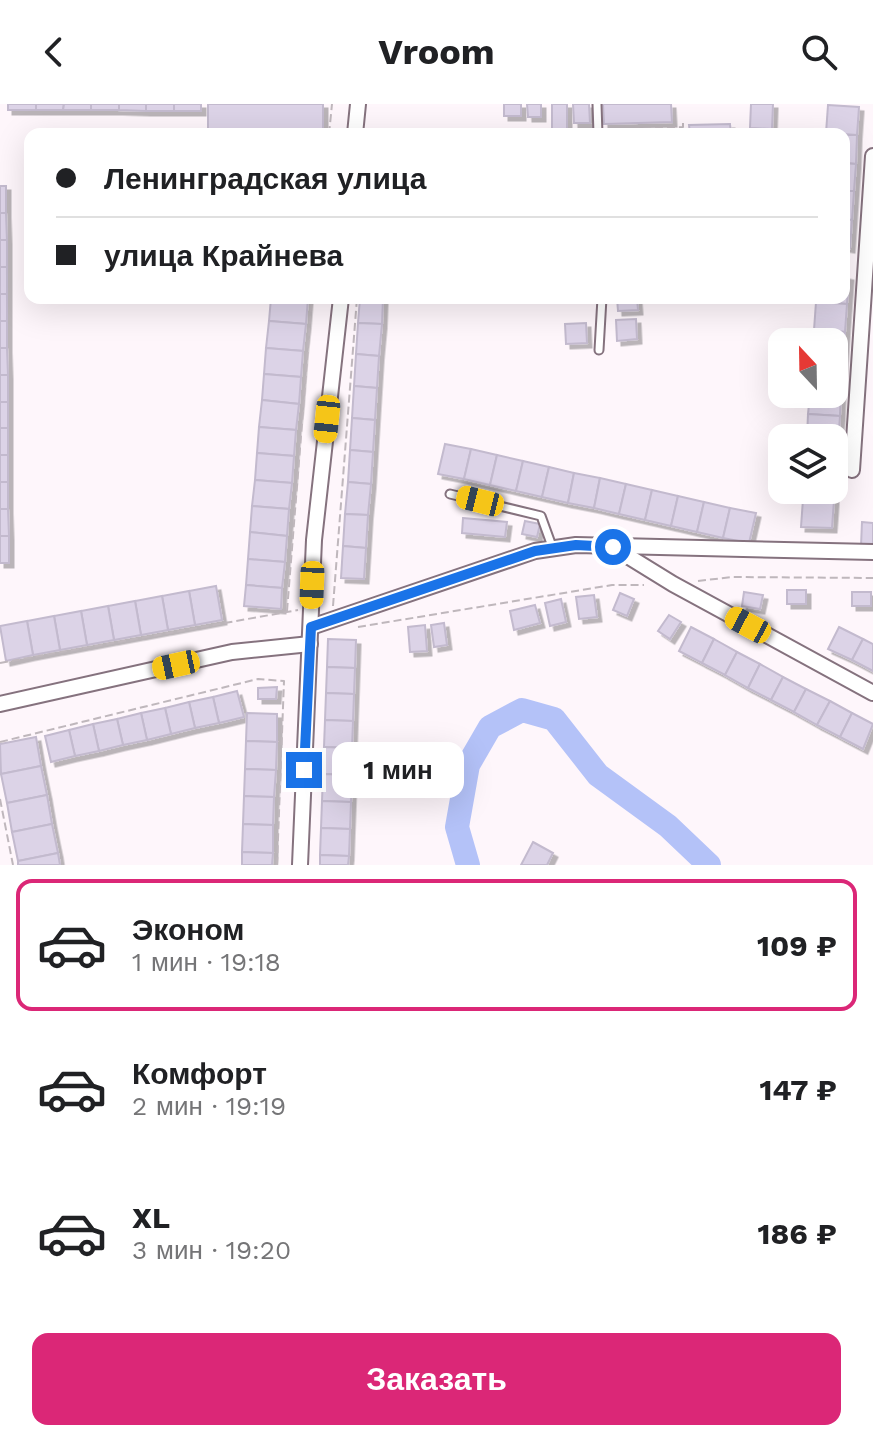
<!DOCTYPE html>
<html lang="ru">
<head>
<meta charset="utf-8">
<style>
  :root { --surface:#fff; --page:#f6f6f6; --text:#202124; --muted:#757577; --line:#e0e0e0; --accent:#db2777 }
  body { margin:0; font-family:"Work Sans",sans-serif; background:var(--page); color:var(--text); height:100vh; display:flex; flex-direction:column; font-size:30px; white-space:nowrap }
  * { box-sizing:border-box; margin:0 }
  p { font-size:26px; color:var(--muted) }
  .icon { flex:none; width:44px; height:44px; fill:none; stroke:currentColor; stroke-width:2; stroke-linecap:round; stroke-linejoin:round }
  .map { position:relative; height:761px; overflow:hidden }
  .sheet { display:flex; flex-direction:column; background:var(--surface); flex:1 }
  .sheet>* { flex:none }
  .top-card { position:absolute; left:24px; top:24px; width:826px; height:176px; border-radius:16px; box-shadow:0 8px 32px #0002; display:grid; align-content:center; height:176px; padding:0 32px; background:var(--surface) }
  .needle { width:52px; rotate:338deg }
  .buttons { position:absolute; left:768px; top:224px; display:grid; gap:16px }
  .buttons a { display:grid; place-items:center; width:80px; height:80px; border-radius:16px; background:var(--surface); box-shadow:0 8px 32px #0002; font-size:40px }
  .end { position:absolute; width:36px; height:36px; margin:-18px; border:10px solid #1a73e8; background:#fff; box-shadow:0 0 0 4px #fff }
  .from { border-radius:50% }
  .bubble { position:absolute; height:56px; border-radius:16px; background:var(--surface); box-shadow:0 8px 32px #0002; font-size:26px; font-weight:700; line-height:56px; text-align:center }
  .car { position:absolute; width:24px; height:48px; margin:-24px -12px; border-radius:10px; box-shadow:0 0 6px 2px #0007; background:linear-gradient(#f5c518 24%,#345 0 40%,#f5c518 0 76%,#345 0 86%,#f5c518 0) }
  .top-card b { display:flex; align-items:center; gap:28px; height:76px; font-size:30px }
  .top-card b+b { border-top:2px solid var(--line) }
  .top-card i { width:20px; height:20px; background:var(--text) }
  ul { padding:14px 0 0; list-style:none }
  li { display:flex; align-items:center; gap:24px; height:132px; margin:0 16px 12px; padding:0 16px; border:4px solid transparent; border-radius:16px }
  li div { flex:1 }
  li b { display:block; font-size:30px }
  li em { font-style:normal; font-weight:700 }
  li.current { border-color:var(--accent) }
  li>.icon { width:72px; height:72px; stroke-width:1.5 }
  .button { display:flex; gap:16px; margin-top:auto; padding:16px 32px }
  .button a { flex:1; height:92px; border-radius:16px; background:var(--accent); color:#fff; font-size:32px; font-weight:700; line-height:92px; text-align:center }
  header { display:flex; justify-content:space-between; align-items:center; height:104px; padding:0 32px; background:var(--surface); font-size:36px; font-weight:700 }
  .map>svg:first-child { display:block }
  .lines { fill:none; stroke-linecap:round; stroke-linejoin:round }
  .river { stroke:#b4c2f8; stroke-width:24 }
  .building { fill:#dcd3e7; stroke:#c3bace; stroke-width:2; filter:url(#shadow) }
  .lane-casing { stroke:#85727e; stroke-width:11 }
  .street-casing { stroke:#85727e; stroke-width:18 }
  .path { stroke:#bfb7bc; stroke-width:2; stroke-dasharray:8 4; stroke-linecap:butt }
  .lane { stroke:#fff; stroke-width:7 }
  .street { stroke:#fff; stroke-width:14 }
  .route { stroke:#1a73e8; stroke-width:10 }
</style>
</head>
<body>
<header><svg class="icon" aria-label="back" viewBox="0 0 24 24"><path d="M15 5l-7 7 7 7"/></svg>Vroom<svg class="icon" aria-label="search" viewBox="0 0 24 24"><circle cx="10" cy="10" r="6"/><path d="M15 15l6 6"/></svg></header>
<div class="map">
<svg width="873" height="761" viewBox="0 0 873 761">
  <defs>
    <filter id="shadow"><feDropShadow dx="4.5" dy="4.5" stdDeviation="0" flood-color="#0004"/></filter>
  </defs>
  <rect width="100%" height="100%" fill="#fef6fb"/>
  <g class="lines">
    <polyline class="river" points="468,761 457,723 468,661 490,623 522,606 554,615 598,671 668,722 709,761"/>
  </g>
  <g class="building">
    <rect x="8" y="0" width="28" height="6"/>
    <polygon points="36,0 64,0 63,6 36,6"/>
    <polygon points="64,0 91,0 91,6 63,6"/>
    <rect x="91" y="0" width="28" height="6"/>
    <polygon points="119,0 146,0 146,7 119,6"/>
    <rect x="146" y="0" width="28" height="7"/>
    <rect x="174" y="0" width="27" height="7"/>
    <rect x="208" y="0" width="115" height="30"/>
    <rect x="504" y="0" width="17" height="12"/>
    <polygon points="527,0 541,0 541,13 528,13"/>
    <rect x="552" y="0" width="15" height="29"/>
    <polygon points="573,0 589,0 590,19 574,19"/>
    <polygon points="603,0 671,0 672,18 604,20"/>
    <polygon points="751,0 773,0 772,25 750,24"/>
    <polygon points="828,1 859,3 857,31 826,29"/>
    <polygon points="730,20 731,30 690,30 689,21"/>
    <polygon points="844,31 857,31 856,60 844,59"/>
    <polygon points="844,59 856,60 854,87 844,87"/>
    <rect x="0" y="82" width="6" height="27"/>
    <polygon points="844,87 854,87 852,116 844,115"/>
    <polygon points="0,109 6,109 7,136 0,136"/>
    <polygon points="844,115 852,116 850,144 844,143"/>
    <rect x="0" y="136" width="7" height="27"/>
    <rect x="0" y="163" width="7" height="27"/>
    <polygon points="844,171 849,172 847,200 816,198 816,194 844,194"/>
    <rect x="0" y="190" width="7" height="27"/>
    <polygon points="271,194 308,194 306,220 269,217"/>
    <polygon points="360,194 383,194 382,220 358,219"/>
    <polygon points="617,194 637,194 638,206 618,207"/>
    <polygon points="816,198 847,200 845,228 814,226"/>
    <polygon points="636,215 637,235 617,237 616,216"/>
    <rect x="0" y="217" width="7" height="27"/>
    <polygon points="269,217 306,220 303,247 266,244"/>
    <polygon points="358,219 382,220 379,252 356,250"/>
    <polygon points="586,219 587,239 566,240 565,220"/>
    <polygon points="814,226 845,228 843,256 834,255 834,238 813,238"/>
    <polygon points="0,244 7,244 8,271 0,271"/>
    <polygon points="266,244 303,247 301,273 264,270"/>
    <polygon points="356,250 379,252 377,284 354,282"/>
    <polygon points="834,255 843,256 841,284 834,284"/>
    <polygon points="264,270 301,273 299,300 262,296"/>
    <rect x="0" y="271" width="8" height="27"/>
    <polygon points="354,282 377,284 375,316 352,314"/>
    <polygon points="834,284 841,284 840,312 808,310 810,290 834,290"/>
    <polygon points="262,296 299,300 296,326 259,323"/>
    <rect x="0" y="298" width="8" height="26"/>
    <polygon points="808,310 840,312 838,340 834,340 834,334 807,334"/>
    <polygon points="352,314 375,316 373,348 350,346"/>
    <polygon points="259,323 296,326 294,352 257,349"/>
    <rect x="0" y="324" width="8" height="27"/>
    <polygon points="445,340 471,345 464,375 438,370"/>
    <polygon points="471,345 497,351 490,381 464,375"/>
    <polygon points="350,346 373,348 371,380 348,378"/>
    <polygon points="257,349 294,352 292,379 255,376"/>
    <rect x="0" y="351" width="8" height="27"/>
    <polygon points="497,351 523,357 516,387 490,381"/>
    <polygon points="523,357 549,363 542,393 516,387"/>
    <polygon points="549,363 574,369 568,399 542,393"/>
    <polygon points="834,368 834,396 803,395 804,386 834,386"/>
    <polygon points="574,369 600,374 594,404 568,399"/>
    <polygon points="600,374 626,380 619,410 594,404"/>
    <polygon points="255,376 292,379 289,405 252,402"/>
    <rect x="0" y="378" width="8" height="27"/>
    <polygon points="348,378 371,380 368,411 345,410"/>
    <polygon points="626,380 652,386 645,416 619,410"/>
    <polygon points="652,386 678,392 671,422 645,416"/>
    <polygon points="678,392 704,398 697,428 671,422"/>
    <polygon points="803,395 834,396 832,424 801,423"/>
    <polygon points="704,398 730,404 723,434 697,428"/>
    <polygon points="252,402 289,405 287,432 250,428"/>
    <polygon points="730,404 756,409 749,439 723,434"/>
    <polygon points="0,405 8,405 9,432 0,432"/>
    <polygon points="345,410 368,411 366,444 343,442"/>
    <polygon points="463,414 507,418 505,433 462,429"/>
    <polygon points="525,417 540,420 537,433 522,430"/>
    <polygon points="862,418 873,419 873,443 861,442"/>
    <polygon points="250,428 287,432 285,458 248,455"/>
    <rect x="0" y="432" width="9" height="27"/>
    <polygon points="343,442 366,444 364,475 341,474"/>
    <polygon points="248,455 285,458 282,484 246,481"/>
    <polygon points="246,481 282,484 281,505 244,502"/>
    <polygon points="216,482 222,516 195,521 189,487"/>
    <rect x="787" y="486" width="19" height="14"/>
    <polygon points="189,487 195,521 168,526 162,492"/>
    <polygon points="744,488 763,491 760,505 742,502"/>
    <rect x="852" y="488" width="19" height="14"/>
    <polygon points="620,489 634,495 627,512 613,506"/>
    <polygon points="594,491 597,513 579,515 576,493"/>
    <polygon points="162,492 168,526 141,531 135,497"/>
    <polygon points="561,495 566,518 550,522 545,499"/>
    <polygon points="135,497 141,531 114,536 108,502"/>
    <polygon points="535,501 540,519 514,526 510,507"/>
    <polygon points="108,502 114,536 87,541 81,507"/>
    <polygon points="81,507 87,541 60,546 54,512"/>
    <polygon points="669,511 681,518 670,535 658,527"/>
    <polygon points="54,512 60,546 33,551 27,517"/>
    <polygon points="27,517 33,551 6,557 0,522"/>
    <polygon points="444,519 447,541 434,543 431,521"/>
    <polygon points="425,521 427,547 410,548 408,523"/>
    <polygon points="691,523 714,535 702,559 679,547"/>
    <polygon points="839,523 863,535 852,556 828,545"/>
    <polygon points="328,535 356,536 355,564 327,563"/>
    <polygon points="714,535 737,548 725,571 702,559"/>
    <polygon points="863,535 873,540 873,567 852,556"/>
    <polygon points="737,548 760,560 748,584 725,571"/>
    <polygon points="760,560 783,573 771,596 748,584"/>
    <polygon points="327,563 355,564 354,590 326,589"/>
    <polygon points="783,573 806,585 794,608 771,596"/>
    <polygon points="277,583 276,595 258,595 258,584"/>
    <polygon points="806,585 830,597 817,621 794,608"/>
    <polygon points="237,587 244,613 219,619 213,593"/>
    <polygon points="326,589 354,590 353,617 325,616"/>
    <polygon points="213,593 219,619 195,624 189,598"/>
    <polygon points="830,597 852,609 840,633 817,621"/>
    <polygon points="189,598 195,624 171,630 165,604"/>
    <polygon points="165,604 171,630 147,636 141,609"/>
    <polygon points="141,609 147,636 123,641 117,615"/>
    <polygon points="247,609 277,610 277,638 246,637"/>
    <polygon points="852,609 873,620 863,645 840,633"/>
    <polygon points="117,615 123,641 99,647 93,620"/>
    <polygon points="325,616 353,617 352,644 324,643"/>
    <polygon points="93,620 99,647 75,652 69,626"/>
    <polygon points="69,626 75,652 51,658 45,632"/>
    <polygon points="36,633 41,662 1,670 0,640"/>
    <polygon points="246,637 277,638 276,666 245,665"/>
    <polygon points="324,643 352,644 352,671 323,670"/>
    <polygon points="41,662 47,691 7,699 1,670"/>
    <polygon points="245,665 276,666 274,693 244,692"/>
    <polygon points="323,670 352,671 351,698 322,697"/>
    <polygon points="47,691 52,720 12,728 7,699"/>
    <polygon points="244,692 274,693 273,721 243,720"/>
    <polygon points="322,697 351,698 350,725 321,724"/>
    <polygon points="52,720 58,749 18,757 12,728"/>
    <polygon points="243,720 273,721 273,749 242,748"/>
    <polygon points="321,724 350,725 349,752 320,751"/>
    <polygon points="533,738 553,749 547,761 521,761"/>
    <polygon points="242,748 273,749 272,761 242,761"/>
    <polygon points="58,749 60,761 18,761 18,757"/>
    <polygon points="320,751 349,752 348,761 320,761"/>
  </g>
  <g class="lines">
    <g class="lane-casing">
      <g id="lane">
        <polyline points="597,0 598,30"/>
        <polyline points="599,246 602,194"/>
        <polyline points="450,390 541,412 553,445"/>
      </g>
    </g>
    <g class="street-casing">
      <g id="street">
        <polyline points="355,30 358,0"/>
        <polyline points="852,366 873,52"/>
        <polyline points="613,443 673,480 873,589"/>
        <polyline points="311,523 535,447 576,441 873,448"/>
        <polyline points="0,600 232,548 310,540"/>
        <polyline points="300,761 314,436 341,194"/>
      </g>
    </g>
    <g class="path">
      <polyline points="607,26 683,23 683,19"/>
      <polyline points="329,30 332,0"/>
      <polyline points="698,477 732,473 873,474"/>
      <polyline points="333,502 357,194"/>
      <polyline points="287,507 312,194"/>
      <polyline points="358,523 612,481 644,481"/>
      <polyline points="0,559 298,506"/>
      <polyline points="0,638 258,575 284,577 277,761"/>
      <polyline points="0,695 13,761"/>
    </g>
    <use href="#lane" class="lane"/>
    <use href="#street" class="street"/>
  </g>
  <g class="lines">
    <polyline class="route" points="304,666 311,523 535,447 576,441 613,443"/>
  </g>
</svg>
<div class="buttons">
<a><svg class="needle" viewBox="-14 -14 28 28"><path d="M0-13l5 13h-10z" fill="#e53935"/><path d="M0 13l5-13h-10z" fill="#757577"/></svg></a>
<a><svg class="icon" aria-label="layers" viewBox="0 0 24 24"><path d="M12 4l9 5-9 5-9-5zM3 14l9 5 9-5"/></svg></a>
</div>
<i class="end from" style="left:613px;top:443px"></i>
<i class="end" style="left:304px;top:666px"></i>
<div class="bubble" style="left:332px;top:638px;width:132px">1 мин</div>
<i class="car" style="left:327px;top:315px;rotate:186deg"></i>
<i class="car" style="left:480px;top:397px;rotate:284deg"></i>
<i class="car" style="left:312px;top:481px;rotate:182deg"></i>
<i class="car" style="left:748px;top:521px;rotate:298deg"></i>
<i class="car" style="left:176px;top:561px;rotate:258deg"></i>
<div class="top-card">
<b><i class="from"></i>Ленинградская улица</b>
<b><i></i>улица Крайнева</b>
</div>
</div>
<section class="sheet">
<ul>
<li class="current"><svg class="icon" aria-label="car" viewBox="0 0 24 24"><path d="M5 17H2v-5l4-1 3-4h7l3 4 3 1v5h-3M9 17h6M6 11h13"/><circle cx="7" cy="17" r="2"/><circle cx="17" cy="17" r="2"/></svg><div><b>Эконом</b><p>1 мин · 19:18</p></div><em>109 ₽</em></li>
<li><svg class="icon" aria-label="car" viewBox="0 0 24 24"><path d="M5 17H2v-5l4-1 3-4h7l3 4 3 1v5h-3M9 17h6M6 11h13"/><circle cx="7" cy="17" r="2"/><circle cx="17" cy="17" r="2"/></svg><div><b>Комфорт</b><p>2 мин · 19:19</p></div><em>147 ₽</em></li>
<li><svg class="icon" aria-label="car" viewBox="0 0 24 24"><path d="M5 17H2v-5l4-1 3-4h7l3 4 3 1v5h-3M9 17h6M6 11h13"/><circle cx="7" cy="17" r="2"/><circle cx="17" cy="17" r="2"/></svg><div><b>XL</b><p>3 мин · 19:20</p></div><em>186 ₽</em></li>
</ul>
<div class="button"><a>Заказать</a></div>
</section>
</body>
</html>
